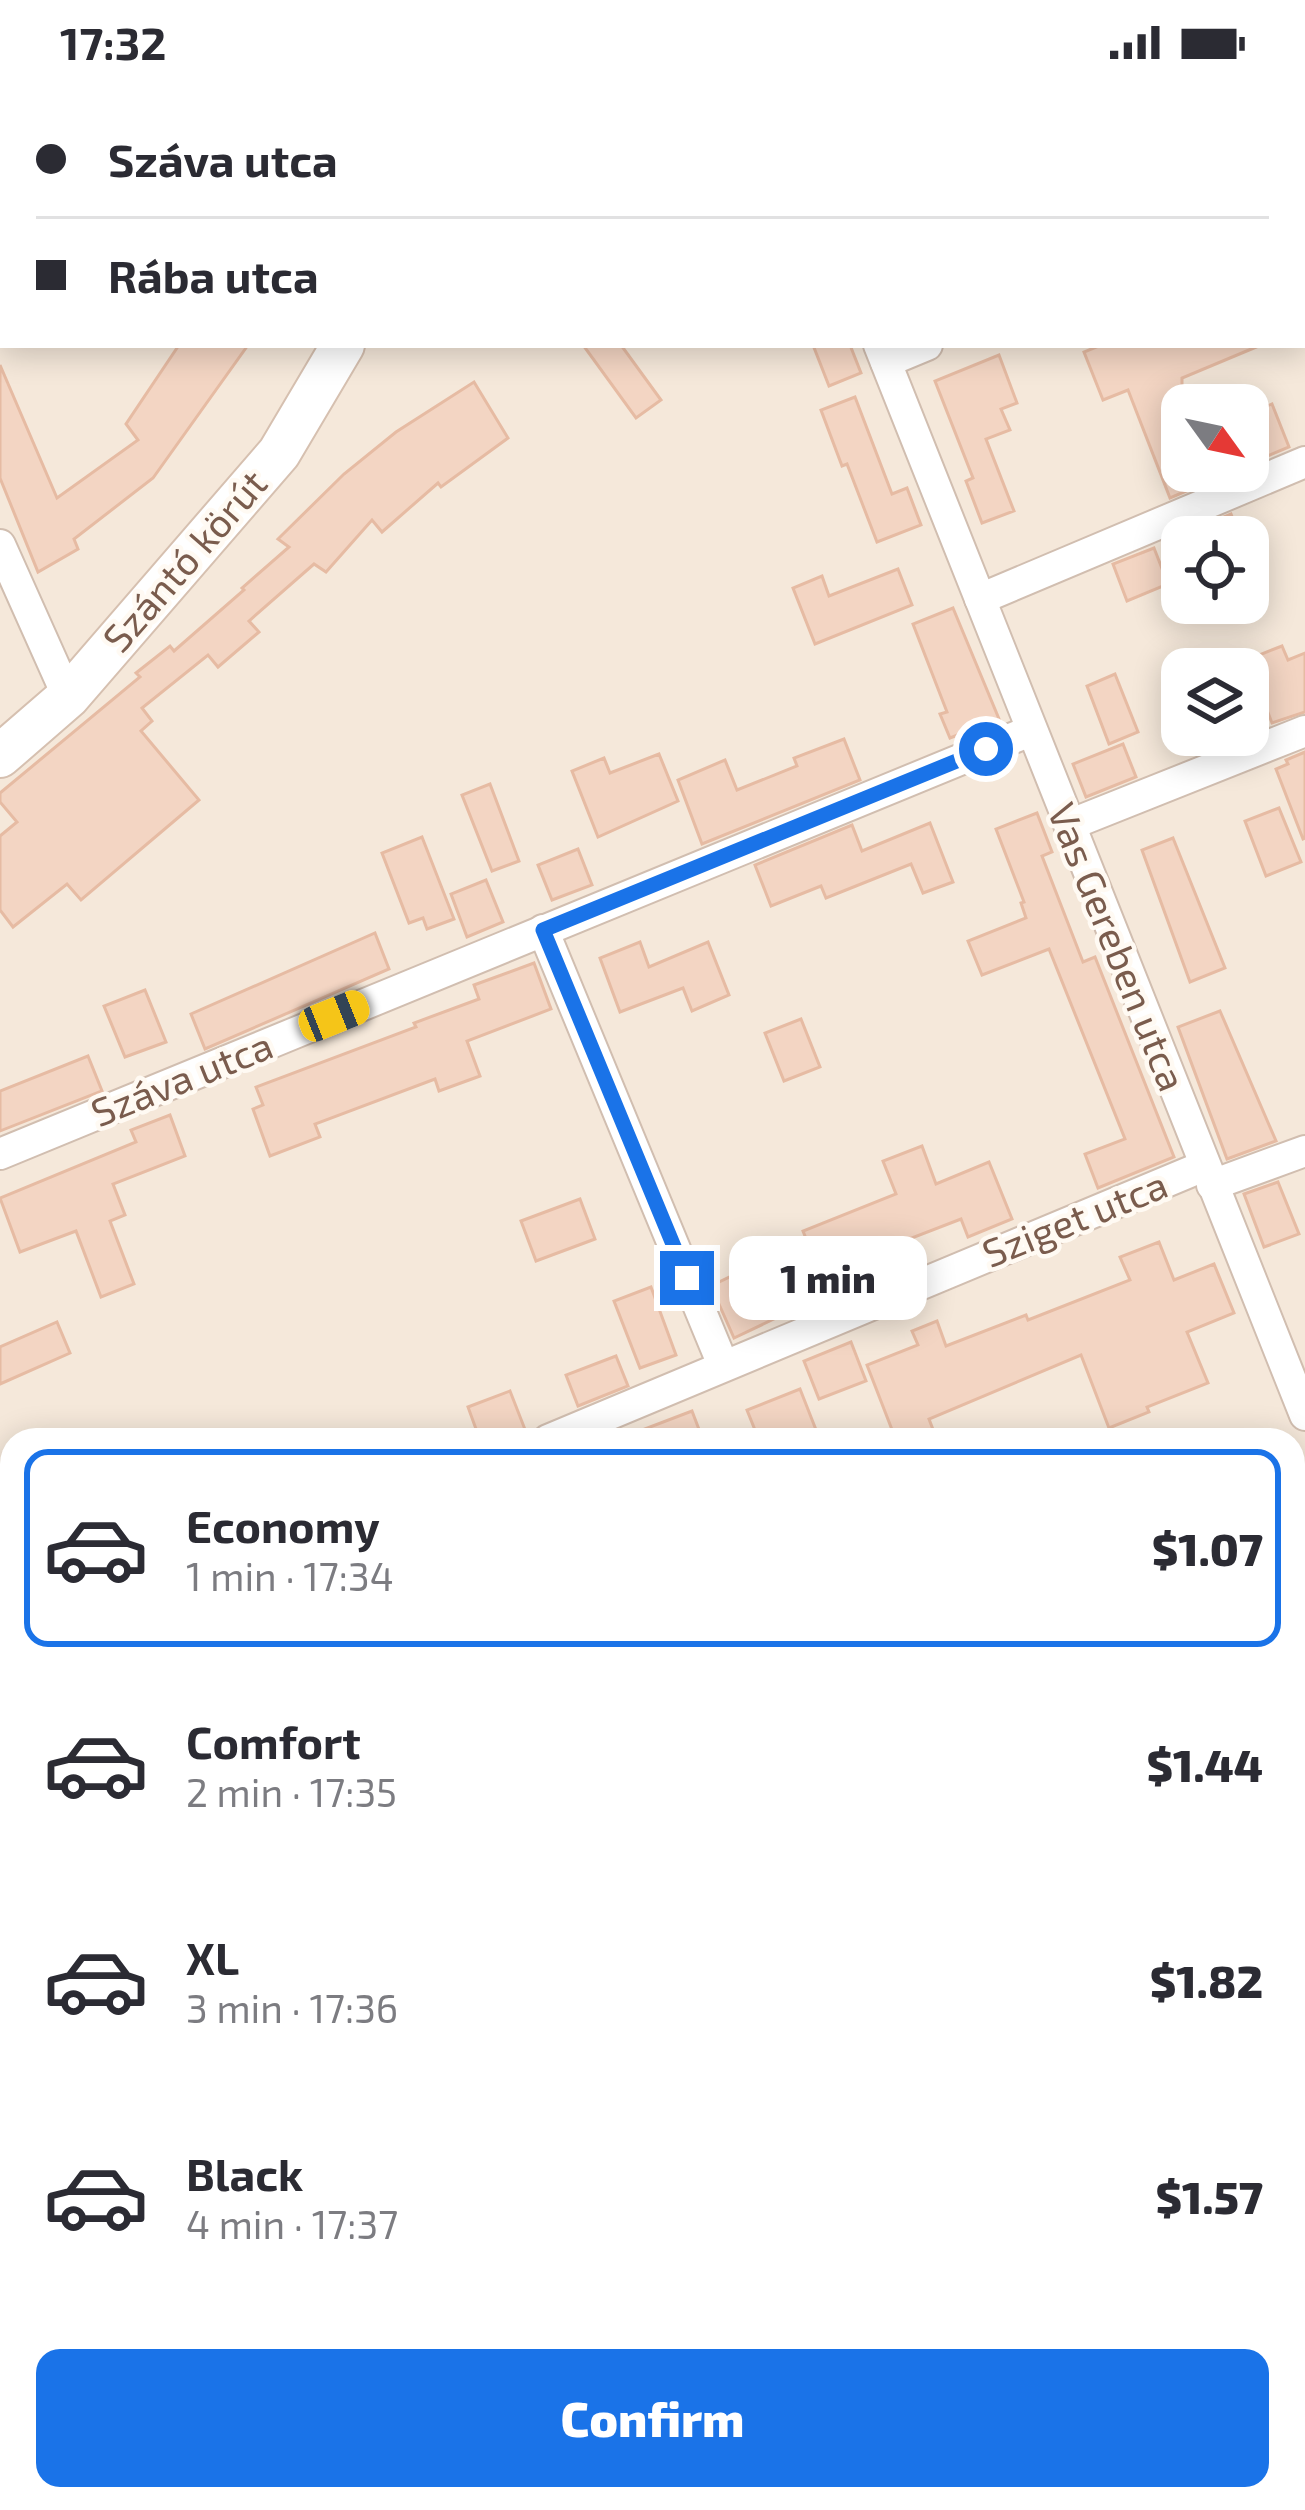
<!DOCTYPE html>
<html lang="en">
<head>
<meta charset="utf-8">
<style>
  :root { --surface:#fff; --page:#f2f2f3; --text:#2b2b33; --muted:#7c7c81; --line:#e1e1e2; --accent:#1a73e8 }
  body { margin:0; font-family:"Exo 2",sans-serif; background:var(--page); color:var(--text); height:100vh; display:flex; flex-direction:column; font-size:45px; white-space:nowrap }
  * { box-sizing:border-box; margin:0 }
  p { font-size:39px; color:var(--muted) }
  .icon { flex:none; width:66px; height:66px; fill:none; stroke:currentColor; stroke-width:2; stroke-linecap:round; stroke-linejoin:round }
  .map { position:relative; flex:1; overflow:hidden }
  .drawer { position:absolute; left:0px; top:1344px; width:1305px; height:1083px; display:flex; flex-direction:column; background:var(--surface); border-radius:36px 36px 0 0; box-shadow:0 6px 30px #0003 }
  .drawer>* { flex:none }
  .banner { position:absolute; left:0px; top:0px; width:1305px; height:264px; box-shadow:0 6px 30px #0003; display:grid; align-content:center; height:264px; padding:0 36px; background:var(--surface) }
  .needle { width:78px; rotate:123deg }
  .tools { position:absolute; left:1161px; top:300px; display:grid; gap:24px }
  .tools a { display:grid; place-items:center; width:108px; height:108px; border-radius:24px; background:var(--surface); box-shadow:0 6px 30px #0003; font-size:60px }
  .end { position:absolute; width:54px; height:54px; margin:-27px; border:15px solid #1a73e8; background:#fff; box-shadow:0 0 0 6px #fff }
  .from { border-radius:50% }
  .bubble { position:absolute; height:84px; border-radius:24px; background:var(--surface); box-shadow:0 6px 30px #0003; font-size:39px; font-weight:800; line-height:84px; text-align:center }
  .car { position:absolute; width:36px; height:72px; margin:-36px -18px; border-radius:15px; box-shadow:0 0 9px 3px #0007; background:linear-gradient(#f5c518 24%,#345 0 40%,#f5c518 0 76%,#345 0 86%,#f5c518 0) }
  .banner b { display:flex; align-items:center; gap:42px; height:114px; font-size:45px }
  .banner b+b { border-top:3px solid var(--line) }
  .banner i { width:30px; height:30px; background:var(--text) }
  ul { padding:21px 0 0; list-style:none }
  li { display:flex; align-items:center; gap:36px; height:198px; margin:0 24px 18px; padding:0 12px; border:6px solid transparent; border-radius:24px }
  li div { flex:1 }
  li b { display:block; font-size:45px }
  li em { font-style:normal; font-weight:800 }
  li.selected { border-color:var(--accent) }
  li>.icon { width:108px; height:108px; stroke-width:1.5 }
  .button { display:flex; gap:24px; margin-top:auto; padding:24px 36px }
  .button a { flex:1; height:138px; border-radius:24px; background:var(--accent); color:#fff; font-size:48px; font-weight:800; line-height:138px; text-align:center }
  .status { display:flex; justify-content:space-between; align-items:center; height:84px; padding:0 60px; background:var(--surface); direction:ltr }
  .status svg { height:33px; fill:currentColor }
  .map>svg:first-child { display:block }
  .residential { fill:#f5e8da; fill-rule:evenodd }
  .building { fill:#f3d5c3; stroke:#e6bba3; stroke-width:3 }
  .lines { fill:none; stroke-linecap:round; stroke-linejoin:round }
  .lane-casing { stroke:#d1beb0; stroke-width:20 }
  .street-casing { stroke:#d1beb0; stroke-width:34 }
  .secondary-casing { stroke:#d6c0b0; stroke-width:46 }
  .lane { stroke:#fff; stroke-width:15 }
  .street { stroke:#fff; stroke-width:30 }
  .secondary { stroke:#fff; stroke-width:42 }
  .route { stroke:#1a73e8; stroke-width:15 }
  .labels { text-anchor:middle; stroke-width:9; stroke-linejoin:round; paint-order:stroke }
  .street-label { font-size:39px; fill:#7a5c4d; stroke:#fffaf3 }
</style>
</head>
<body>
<div class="status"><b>17:32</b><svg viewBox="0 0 49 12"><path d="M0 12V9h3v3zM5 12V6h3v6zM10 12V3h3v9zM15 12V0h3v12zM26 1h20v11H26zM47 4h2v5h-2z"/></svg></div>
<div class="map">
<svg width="1305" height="2426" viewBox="0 0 1305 2426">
  <rect width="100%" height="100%" fill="#fdf6ec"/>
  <path class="residential" d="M0 0H1305V2426H0ZM3 3H1302V261H3ZM1182 321H1248V387H1182ZM1182 453H1248V519H1182ZM1182 585H1248V651H1182ZM12 1356H1293V2415H12Z"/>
  <g class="building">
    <polygon points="179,261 248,261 153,394 74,455 78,465 38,488 0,394 0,281 57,414 138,356 126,340"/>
    <polygon points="583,261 621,261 661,316 636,334"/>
    <polygon points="813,261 850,261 861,289 829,302"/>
    <polygon points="1101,261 1261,261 1182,294 1182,387 1214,387 1217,394 1170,414 1128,306 1103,316 1084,268"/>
    <polygon points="999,271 1017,319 1001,325 1010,346 986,355 1014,427 982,439 966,397 973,394 935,297"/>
    <polygon points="474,298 508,354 441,403 438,399 382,448 372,436 326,488 314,480 249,537 259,548 218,583 208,571 142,624 152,637 141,647 199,716 81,816 67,800 13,843 0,826 0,752 17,738 0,718 0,709 140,593 136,589 170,562 174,567 244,506 242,504 289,463 278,455 344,390 396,348"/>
    <polygon points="855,313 892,410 907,404 921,441 877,458 847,380 842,382 821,326"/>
    <polygon points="1272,320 1289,363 1248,380 1248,329"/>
    <polygon points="1231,430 1240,453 1186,453 1184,450"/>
    <polygon points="1154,464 1168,500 1127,517 1113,480"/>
    <polygon points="898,485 912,521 815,560 793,504 822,492 829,512"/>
    <polygon points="953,524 999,635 950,654 940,630 947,628 913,540"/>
    <polygon points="1282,562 1288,576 1305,569 1305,628 1272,639 1256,598 1267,594 1259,571"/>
    <polygon points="1115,590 1138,648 1109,660 1087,602"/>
    <polygon points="844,655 860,696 702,760 678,696 725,676 737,706 797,682 794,674"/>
    <polygon points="1123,660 1136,693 1086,713 1073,680"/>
    <polygon points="1305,668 1305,754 1303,755 1276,685 1288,680 1286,676"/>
    <polygon points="659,670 678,717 598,753 572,687 604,674 610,689"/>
    <polygon points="490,700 519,777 492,787 462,711"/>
    <polygon points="1279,724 1301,778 1266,792 1245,737"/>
    <polygon points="1037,729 1052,768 1042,772 1083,878 1095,873 1174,1073 1098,1104 1085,1070 1125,1055 1049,865 982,891 968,857 1026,834 1021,819 1024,818 996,745"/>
    <polygon points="930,739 953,798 923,809 911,780 826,814 821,802 771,822 755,781 852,741 862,767"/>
    <polygon points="422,753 454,835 427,845 423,834 409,839 382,769"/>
    <polygon points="1173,754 1225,884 1190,898 1142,766"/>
    <polygon points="578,765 592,801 552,816 538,781"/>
    <polygon points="486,796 503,838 467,853 451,810"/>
    <polygon points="375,849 389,885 205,965 191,930"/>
    <polygon points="640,858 649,883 708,858 729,911 692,927 683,904 620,928 600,874"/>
    <polygon points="534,879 551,925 467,957 480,992 439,1007 435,995 315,1040 320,1053 270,1072 253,1025 263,1021 256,1003 416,943 414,939 479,915 474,901"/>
    <polygon points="145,906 166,958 125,973 104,922"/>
    <polygon points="1220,927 1276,1057 1227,1075 1178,943"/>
    <polygon points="801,935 820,983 784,997 765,949"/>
    <polygon points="88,972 102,1007 0,1047 0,1007"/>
    <polygon points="170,1031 185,1072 113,1100 125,1131 110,1137 134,1200 101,1213 76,1147 20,1168 0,1114 136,1058 131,1046"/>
    <polygon points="922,1062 936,1100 989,1078 1012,1135 968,1153 961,1135 896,1160 905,1182 797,1224 734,1254 711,1202 752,1182 755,1189 811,1167 803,1147 896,1110 883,1077"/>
    <polygon points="1278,1098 1299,1150 1264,1163 1244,1110"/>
    <polygon points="580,1115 595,1155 536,1177 521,1137"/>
    <polygon points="1159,1158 1174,1196 1214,1180 1234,1229 1187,1248 1208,1299 1147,1323 1149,1328 1109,1344 1081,1271 929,1335 937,1356 896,1356 867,1281 918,1261 912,1247 937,1237 946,1262 1026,1231 1028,1236 1130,1196 1120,1173"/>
    <polygon points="651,1203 676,1271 640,1284 614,1217"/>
    <polygon points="57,1238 70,1269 0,1300 0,1263"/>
    <polygon points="851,1258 866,1297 819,1315 804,1277"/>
    <polygon points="616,1272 628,1302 578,1322 566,1291"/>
    <polygon points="800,1305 820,1356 759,1356 747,1326"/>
    <polygon points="510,1307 526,1348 504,1356 480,1356 468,1323"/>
    <polygon points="692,1327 703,1356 622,1356 621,1354"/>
  </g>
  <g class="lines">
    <g class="lane-casing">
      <polyline id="lane" points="173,0 175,3"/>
    </g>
    <g class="street-casing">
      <g id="street">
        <polyline points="702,0 704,3"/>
        <polyline points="815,3 820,0"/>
        <polyline points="1302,105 1305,104"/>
        <polyline points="0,195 3,193"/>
        <polyline points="879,261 1305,1331"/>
        <polyline points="886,278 927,261"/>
        <polyline points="0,461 68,613"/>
        <polyline points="980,515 1305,378"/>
        <polyline points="1069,741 1305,647"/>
        <polyline points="543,846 723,1281"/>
        <polyline points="0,1070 1030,647"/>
        <polyline points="1212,1101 1305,1067"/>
        <polyline points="548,1356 1204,1082"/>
        <polyline points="0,1475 12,1502"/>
        <polyline points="1293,1586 1305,1580"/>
        <polyline points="1293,1945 1305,1940"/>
        <polyline points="394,2415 398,2426"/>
        <polyline points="629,2415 633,2426"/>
        <polyline points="1009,2415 1014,2426"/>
      </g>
    </g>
    <g class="secondary-casing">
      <g id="secondary">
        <polyline points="418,3 419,0"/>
        <polyline points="0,672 68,613 279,369 343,261"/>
      </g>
    </g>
    <use href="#lane" class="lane"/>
    <use href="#street" class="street"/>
    <use href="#secondary" class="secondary"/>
  </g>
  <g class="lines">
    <polyline class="route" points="687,1194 543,846 986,665"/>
  </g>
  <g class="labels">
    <g class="street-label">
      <text transform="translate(185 477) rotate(-49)" y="14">Szántó körút</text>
      <text transform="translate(1117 863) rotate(68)" y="14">Vas Gereben utca</text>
      <text transform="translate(182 995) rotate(-22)" y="14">Száva utca</text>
      <text transform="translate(1075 1135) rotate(-22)" y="14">Sziget utca</text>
    </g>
  </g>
</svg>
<div class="tools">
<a><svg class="needle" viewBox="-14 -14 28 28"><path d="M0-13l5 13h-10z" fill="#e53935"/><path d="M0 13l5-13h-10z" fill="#7c7c81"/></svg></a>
<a><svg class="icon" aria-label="locate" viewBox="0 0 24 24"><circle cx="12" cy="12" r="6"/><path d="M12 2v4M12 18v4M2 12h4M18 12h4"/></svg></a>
<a><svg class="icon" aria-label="layers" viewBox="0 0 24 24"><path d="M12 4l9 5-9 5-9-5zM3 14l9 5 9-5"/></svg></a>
</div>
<i class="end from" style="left:986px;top:665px"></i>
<i class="end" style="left:687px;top:1194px"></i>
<div class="bubble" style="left:729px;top:1152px;width:198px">1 min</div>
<i class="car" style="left:334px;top:932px;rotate:68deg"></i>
<div class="banner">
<b><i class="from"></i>Száva utca</b>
<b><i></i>Rába utca</b>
</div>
<section class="drawer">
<ul>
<li class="selected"><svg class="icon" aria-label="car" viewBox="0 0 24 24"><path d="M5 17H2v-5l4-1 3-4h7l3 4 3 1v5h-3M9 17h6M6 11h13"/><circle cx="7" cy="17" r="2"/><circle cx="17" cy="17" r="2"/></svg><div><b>Economy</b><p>1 min · 17:34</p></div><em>$1.07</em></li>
<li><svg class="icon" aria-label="car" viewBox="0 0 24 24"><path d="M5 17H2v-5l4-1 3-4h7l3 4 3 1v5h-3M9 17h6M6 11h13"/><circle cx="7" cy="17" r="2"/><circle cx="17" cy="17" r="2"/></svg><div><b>Comfort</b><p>2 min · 17:35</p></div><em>$1.44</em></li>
<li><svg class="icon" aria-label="car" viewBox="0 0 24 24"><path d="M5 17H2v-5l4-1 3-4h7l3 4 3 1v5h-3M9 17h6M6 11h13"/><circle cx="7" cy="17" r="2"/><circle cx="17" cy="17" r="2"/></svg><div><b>XL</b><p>3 min · 17:36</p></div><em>$1.82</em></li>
<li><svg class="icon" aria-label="car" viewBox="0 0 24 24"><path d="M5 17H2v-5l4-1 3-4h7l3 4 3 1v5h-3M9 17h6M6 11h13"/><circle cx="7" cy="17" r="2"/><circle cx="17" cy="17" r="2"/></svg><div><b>Black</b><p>4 min · 17:37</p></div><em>$1.57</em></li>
</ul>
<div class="button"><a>Confirm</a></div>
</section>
</div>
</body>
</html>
